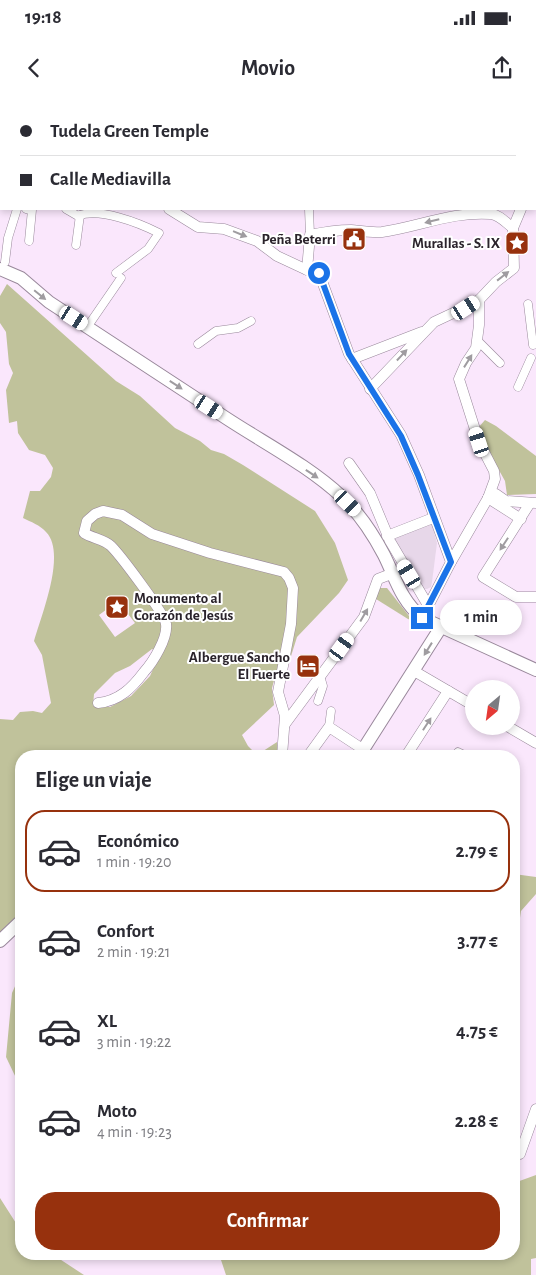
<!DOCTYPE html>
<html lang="es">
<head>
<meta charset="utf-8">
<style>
  :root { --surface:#fff; --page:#f2f2f3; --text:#2b2b33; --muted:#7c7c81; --line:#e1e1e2; --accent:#97310d }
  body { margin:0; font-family:"Alegreya Sans",sans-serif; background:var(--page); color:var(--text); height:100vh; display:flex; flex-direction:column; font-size:19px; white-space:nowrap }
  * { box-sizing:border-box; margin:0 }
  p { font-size:16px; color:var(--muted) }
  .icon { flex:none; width:28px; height:28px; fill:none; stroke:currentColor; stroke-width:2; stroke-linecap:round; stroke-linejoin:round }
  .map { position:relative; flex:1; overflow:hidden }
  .sheet { position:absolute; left:15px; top:650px; width:505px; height:510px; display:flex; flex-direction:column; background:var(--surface); border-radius:20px; box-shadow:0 2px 8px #0003 }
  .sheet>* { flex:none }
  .banner { position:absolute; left:0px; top:0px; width:536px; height:110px; box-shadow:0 2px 8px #0003; display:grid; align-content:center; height:110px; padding:0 20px; background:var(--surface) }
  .needle { width:32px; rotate:209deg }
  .tools { position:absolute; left:465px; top:580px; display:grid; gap:10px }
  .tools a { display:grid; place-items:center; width:55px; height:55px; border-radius:50%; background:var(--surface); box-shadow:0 2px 8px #0003; font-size:25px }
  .end { position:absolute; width:22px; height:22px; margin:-11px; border:6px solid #1a73e8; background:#fff; box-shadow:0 0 0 2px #fff }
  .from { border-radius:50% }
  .bubble { position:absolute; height:35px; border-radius:18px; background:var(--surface); box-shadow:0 2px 8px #0003; font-size:16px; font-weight:600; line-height:35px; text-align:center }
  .car { position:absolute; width:15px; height:30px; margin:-15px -8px; border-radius:6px; box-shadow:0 0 4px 1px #0007; background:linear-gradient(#fff 24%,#345 0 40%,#fff 0 76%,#345 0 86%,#fff 0) }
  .banner b { display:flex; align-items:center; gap:18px; height:48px; font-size:19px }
  .banner b+b { border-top:1px solid var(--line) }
  .banner i { width:12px; height:12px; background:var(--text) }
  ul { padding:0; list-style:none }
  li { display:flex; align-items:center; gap:15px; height:82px; margin:0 10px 8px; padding:0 10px; border:2px solid transparent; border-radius:20px }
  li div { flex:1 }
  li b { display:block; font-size:19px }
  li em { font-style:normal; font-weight:600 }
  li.active { border-color:var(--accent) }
  li>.icon { width:45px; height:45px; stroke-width:1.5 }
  h2 { padding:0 20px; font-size:22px; line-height:60px }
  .action { display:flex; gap:10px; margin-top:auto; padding:10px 20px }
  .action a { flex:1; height:58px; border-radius:20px; background:var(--accent); color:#fff; font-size:20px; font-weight:600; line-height:58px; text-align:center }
  .status { display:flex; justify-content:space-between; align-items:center; height:35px; padding:0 25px; background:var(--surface); direction:ltr }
  .status svg { height:14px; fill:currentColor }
  header { display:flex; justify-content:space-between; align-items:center; height:65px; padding:0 20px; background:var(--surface); font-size:22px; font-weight:600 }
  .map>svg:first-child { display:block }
  .education { fill:#e7d7e9 }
  .green { fill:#c0c29b; fill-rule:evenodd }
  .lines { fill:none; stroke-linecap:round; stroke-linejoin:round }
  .minor-tunnel { stroke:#d0c0d2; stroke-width:10; stroke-dasharray:10 5; stroke-linecap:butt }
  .pedestrian-casing { stroke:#99889b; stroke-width:9 }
  .minor-casing { stroke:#99889b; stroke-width:11 }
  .tertiary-casing { stroke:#99889b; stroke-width:14 }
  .pedestrian { stroke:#fff; stroke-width:8 }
  .minor { stroke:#fff; stroke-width:10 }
  .tertiary { stroke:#fff; stroke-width:12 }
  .oneway { fill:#9f9ca0 }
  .route { stroke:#1a73e8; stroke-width:6 }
  .labels { text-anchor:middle; stroke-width:4; stroke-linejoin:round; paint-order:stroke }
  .poi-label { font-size:15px; font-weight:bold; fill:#2a232b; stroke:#fff; text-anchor:end }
</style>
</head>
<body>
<div class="status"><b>19:18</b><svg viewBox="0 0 49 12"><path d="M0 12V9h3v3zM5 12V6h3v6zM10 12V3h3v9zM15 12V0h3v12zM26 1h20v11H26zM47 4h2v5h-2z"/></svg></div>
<header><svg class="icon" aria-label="back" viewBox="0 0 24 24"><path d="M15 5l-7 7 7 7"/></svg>Movio<svg class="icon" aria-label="share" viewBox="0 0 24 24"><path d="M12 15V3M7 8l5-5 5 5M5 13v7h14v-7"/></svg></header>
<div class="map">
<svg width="536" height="1175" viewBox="0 0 536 1175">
  <rect width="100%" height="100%" fill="#fae7fc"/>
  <polygon class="education" points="431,422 437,443 432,482 431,487 427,489 423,489 392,438"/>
  <g class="green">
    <path d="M7 184 116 281 140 296 175 328 200 341 211 350 224 354 243 365 315 411 335 443 348 480 339 493 297 537 287 569 279 563 272 588 274 605 242 635 248 646 257 655 277 642 278 656H21V821L0 840V619L13 620 20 612 33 611 42 613 51 603 42 555 34 541C41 516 67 453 46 432 40 425 31 422 23 418L30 391H40L51 377 53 368 45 355 29 350 18 333 17 321 9 323 6 290 13 273 9 264 6 232 0 223V196ZM118 501 135 523 115 537 99 515ZM152 549 160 554 150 576 131 596 110 607 93 606 94 594 115 573 130 566Z"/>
    <polygon points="485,320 496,326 536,356 536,394 507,395 505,381 480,336 478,328"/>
    <polygon points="379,488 387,488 413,521 408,519 376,499 376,496"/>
    <polygon points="514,774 536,777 536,794 521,811 514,859"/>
    <polygon points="21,873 21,977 17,980 6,957 12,893"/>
    <polygon points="536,1075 536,1158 531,1159 531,1175 226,1175 219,1154 514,1154 514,1083"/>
    <polygon points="0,1098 21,1131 21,1154 52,1154 84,1175 0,1175"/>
  </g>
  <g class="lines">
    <polyline class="minor-tunnel" points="266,1 266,0"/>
    <g class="pedestrian-casing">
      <g id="pedestrian">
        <polyline points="155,0 156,1"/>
        <polyline points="9,1 9,0"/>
        <polyline points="243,1 243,0"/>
        <polyline points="289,1 290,0"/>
        <polyline points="329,1 329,0"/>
        <polyline points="467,1 467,0"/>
        <polyline points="535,39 536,31"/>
        <polyline points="0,77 1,73"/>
        <polyline points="26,109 32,110 29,141"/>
        <path d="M66 109 78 116C99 107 139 123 159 133L148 149 116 173"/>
        <polyline points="309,109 310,135"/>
        <polyline points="76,145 80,115"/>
        <polyline points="5,162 8,138 17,109"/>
        <polyline points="528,204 533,245"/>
        <polyline points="90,223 121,178"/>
        <polyline points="478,241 500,263"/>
        <polyline points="198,244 216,231 238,228 251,221"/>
        <polyline points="518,287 531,258"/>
        <polyline points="318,601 323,586 320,576"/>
        <polyline points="329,627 331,611"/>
        <polyline points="455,656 458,652 466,656"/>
      </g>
    </g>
    <g class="minor-casing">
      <g id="minor">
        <polyline points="0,62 1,63"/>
        <polyline points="535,98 536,98"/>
        <polyline points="169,109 198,127 224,129 257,141 277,156 307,170 319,173 349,254 401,335 419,375 451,462"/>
        <path d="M307 170 310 135C324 132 337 130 351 130 361 131 372 133 382 132 418 127 453 111 491 114 500 115 506 123 513 128"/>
        <polyline points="352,259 422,232"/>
        <polyline points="370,289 434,222 466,207 479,200 496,182 514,168 513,128 521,109"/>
        <polyline points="349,363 370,393 390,441 429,507"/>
        <polyline points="488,398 496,394 506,401 536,403"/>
        <polyline points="488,398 521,419"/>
        <polyline points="530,403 483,477 516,497 536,497"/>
        <polyline points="387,436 433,418"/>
        <polyline points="422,518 451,462 488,398 495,379 494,371 479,342 459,279 466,263 476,248 479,225 479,200"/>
        <polyline points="414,571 474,606"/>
        <path d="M98 603C119 601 132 588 144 572 153 562 168 538 166 524 165 514 120 455 111 446 105 440 92 438 84 433L87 421 95 414 103 411 122 415 152 434 210 453 284 472 289 478 293 488 291 524 278 592 285 616 282 656"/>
        <polyline points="285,624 364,517 378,479 391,474"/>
        <polyline points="507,626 536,643"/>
        <polyline points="308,656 329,627 364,650"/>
        <polyline points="406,656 448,591"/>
        <polyline points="520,1054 536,1009"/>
      </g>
    </g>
    <g class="tertiary-casing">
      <g id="tertiary">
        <path d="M0 169 21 178 49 202C108 241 167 280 226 318 264 343 309 366 342 397 359 413 373 434 384 455 396 479 400 499 422 518L536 570"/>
        <polyline points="359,656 441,527"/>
        <polyline points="0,841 21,821"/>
      </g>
    </g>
    <use href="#pedestrian" class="pedestrian"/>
    <use href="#minor" class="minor"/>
    <use href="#tertiary" class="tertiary"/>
  </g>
  <defs><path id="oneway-solid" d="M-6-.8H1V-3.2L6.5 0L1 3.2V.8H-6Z" transform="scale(1.25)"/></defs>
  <g class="oneway">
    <use href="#oneway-solid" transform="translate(432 121) rotate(166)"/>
    <use href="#oneway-solid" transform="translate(240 134) rotate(22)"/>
    <use href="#oneway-solid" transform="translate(503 176) rotate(-38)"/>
    <use href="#oneway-solid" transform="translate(40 195) rotate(39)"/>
    <use href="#oneway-solid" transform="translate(402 255) rotate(-47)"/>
    <use href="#oneway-solid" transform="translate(468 261) rotate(-58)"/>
    <use href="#oneway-solid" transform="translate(176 285) rotate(33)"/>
    <use href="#oneway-solid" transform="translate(312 374) rotate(34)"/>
    <use href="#oneway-solid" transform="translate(504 444) rotate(123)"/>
    <use href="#oneway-solid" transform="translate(364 515) rotate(-60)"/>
    <use href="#oneway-solid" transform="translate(428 549) rotate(122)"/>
    <use href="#oneway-solid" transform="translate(427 624) rotate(-57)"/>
  </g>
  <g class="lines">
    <polyline class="route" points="319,173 349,254 401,336 418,375 451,462 422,518"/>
  </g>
  <defs>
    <g id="civic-square" transform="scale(1.25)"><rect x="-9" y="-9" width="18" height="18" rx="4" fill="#97310d" stroke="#fff"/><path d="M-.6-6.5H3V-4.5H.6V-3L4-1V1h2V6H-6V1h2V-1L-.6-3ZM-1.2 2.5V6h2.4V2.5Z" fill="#fff"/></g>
    <g id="sight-square" transform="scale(1.25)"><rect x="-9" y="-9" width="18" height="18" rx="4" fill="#97310d" stroke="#fff"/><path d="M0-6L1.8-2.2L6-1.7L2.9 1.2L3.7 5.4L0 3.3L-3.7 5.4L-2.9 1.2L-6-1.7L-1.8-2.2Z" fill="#fff"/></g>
    <g id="hotel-square" transform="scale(1.25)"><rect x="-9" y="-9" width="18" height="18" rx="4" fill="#97310d" stroke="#fff"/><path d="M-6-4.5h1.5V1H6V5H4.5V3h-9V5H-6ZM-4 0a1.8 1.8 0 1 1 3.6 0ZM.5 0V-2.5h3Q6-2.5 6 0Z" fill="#fff"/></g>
  </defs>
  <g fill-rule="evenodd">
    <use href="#civic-square" x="354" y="139"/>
    <use href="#sight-square" x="517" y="143"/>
    <use href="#sight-square" x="117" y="507"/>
    <use href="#hotel-square" x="308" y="566"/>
  </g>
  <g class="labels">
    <g class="poi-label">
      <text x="336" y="144">Peña Beterri</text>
      <text x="500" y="148">Murallas - S. IX</text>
      <text x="134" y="503" text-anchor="start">Monumento al<tspan x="134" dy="17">Corazón de Jesús</tspan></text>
      <text x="290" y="562">Albergue Sancho<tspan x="290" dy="17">El Fuerte</tspan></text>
    </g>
  </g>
</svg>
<div class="tools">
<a><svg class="needle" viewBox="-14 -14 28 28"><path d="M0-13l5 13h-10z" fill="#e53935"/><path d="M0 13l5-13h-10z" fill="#7c7c81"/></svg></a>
</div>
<i class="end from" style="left:319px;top:173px"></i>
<i class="end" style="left:422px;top:518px"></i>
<div class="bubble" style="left:440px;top:500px;width:82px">1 min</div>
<i class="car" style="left:466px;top:208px;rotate:57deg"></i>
<i class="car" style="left:74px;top:218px;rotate:123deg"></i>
<i class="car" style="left:209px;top:307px;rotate:123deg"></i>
<i class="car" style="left:479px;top:342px;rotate:342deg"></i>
<i class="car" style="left:348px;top:403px;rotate:134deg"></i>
<i class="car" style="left:409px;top:474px;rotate:329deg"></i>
<i class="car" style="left:342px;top:547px;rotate:36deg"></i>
<div class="banner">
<b><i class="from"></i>Tudela Green Temple</b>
<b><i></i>Calle Mediavilla</b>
</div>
<section class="sheet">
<h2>Elige un viaje</h2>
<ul>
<li class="active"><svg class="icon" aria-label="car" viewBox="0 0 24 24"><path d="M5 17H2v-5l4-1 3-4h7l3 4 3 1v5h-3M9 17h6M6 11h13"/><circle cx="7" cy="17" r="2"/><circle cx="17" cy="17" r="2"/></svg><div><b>Económico</b><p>1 min · 19:20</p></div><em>2.79 €</em></li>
<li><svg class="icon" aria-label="car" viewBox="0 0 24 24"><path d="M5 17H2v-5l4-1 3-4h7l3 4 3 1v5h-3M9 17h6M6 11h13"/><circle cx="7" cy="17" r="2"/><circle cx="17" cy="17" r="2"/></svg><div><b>Confort</b><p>2 min · 19:21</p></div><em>3.77 €</em></li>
<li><svg class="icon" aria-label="car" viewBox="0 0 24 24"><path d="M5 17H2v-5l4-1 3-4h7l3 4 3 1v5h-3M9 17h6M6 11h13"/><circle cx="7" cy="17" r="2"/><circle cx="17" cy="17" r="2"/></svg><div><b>XL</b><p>3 min · 19:22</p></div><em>4.75 €</em></li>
<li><svg class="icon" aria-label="car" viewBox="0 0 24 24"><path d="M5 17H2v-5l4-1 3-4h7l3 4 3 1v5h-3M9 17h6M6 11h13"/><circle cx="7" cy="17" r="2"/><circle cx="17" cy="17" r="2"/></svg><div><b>Moto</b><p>4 min · 19:23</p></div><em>2.28 €</em></li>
</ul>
<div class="action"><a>Confirmar</a></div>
</section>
</div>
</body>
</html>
